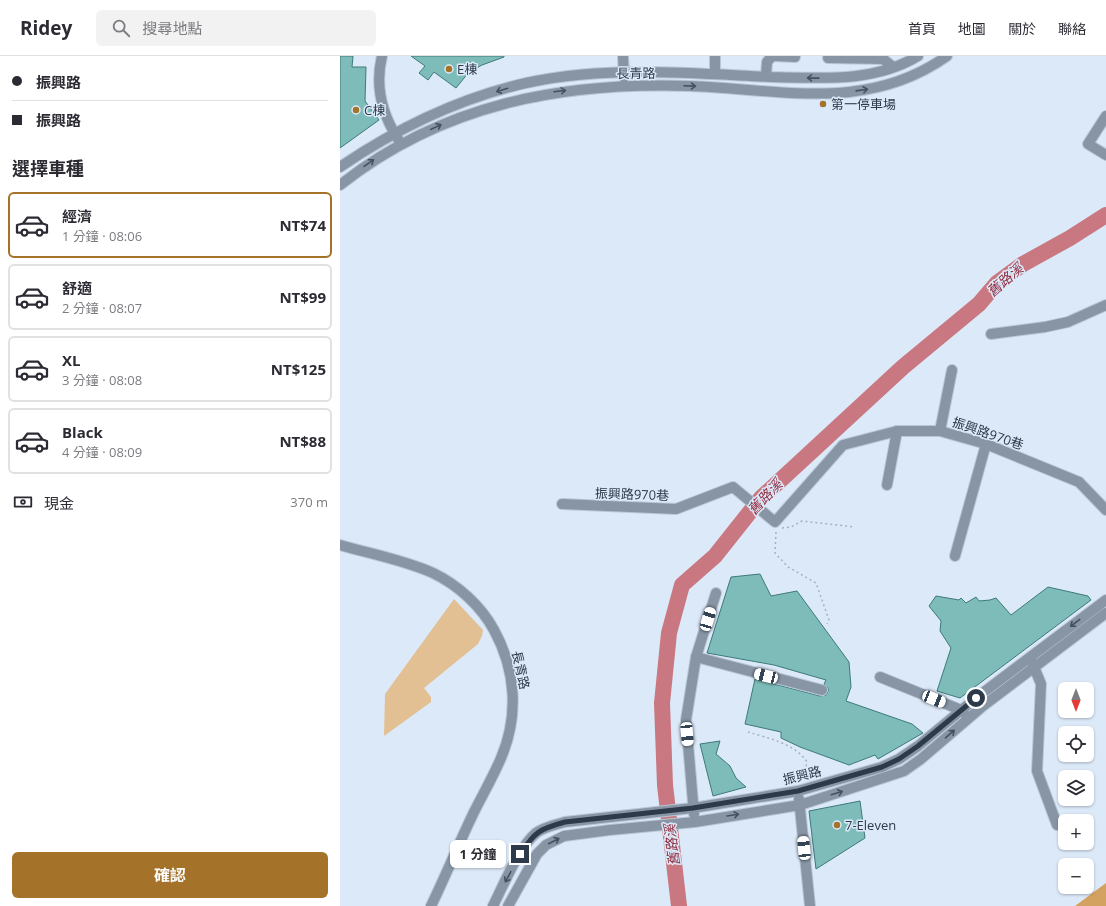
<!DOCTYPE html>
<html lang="zh-TW">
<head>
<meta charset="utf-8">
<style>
  :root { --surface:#fff; --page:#f2f2f3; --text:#2b2b33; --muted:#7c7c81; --line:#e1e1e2; --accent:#a47228 }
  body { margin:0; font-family:"Open Sans","Noto Sans TC",sans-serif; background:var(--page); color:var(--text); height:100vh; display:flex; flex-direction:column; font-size:15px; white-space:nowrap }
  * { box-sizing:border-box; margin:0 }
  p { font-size:13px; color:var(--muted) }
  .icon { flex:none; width:22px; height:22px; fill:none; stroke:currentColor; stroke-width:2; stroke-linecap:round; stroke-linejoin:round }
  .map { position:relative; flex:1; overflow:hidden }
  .panel { display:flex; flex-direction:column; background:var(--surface); width:340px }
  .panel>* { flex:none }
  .top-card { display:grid; align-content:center; height:88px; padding:0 12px; background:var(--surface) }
  .needle { width:26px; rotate:180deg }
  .tools { position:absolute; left:718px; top:626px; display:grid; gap:8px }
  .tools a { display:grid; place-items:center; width:36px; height:36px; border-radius:6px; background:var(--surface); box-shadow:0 1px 3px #0004; font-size:20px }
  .end { position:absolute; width:18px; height:18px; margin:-9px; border:5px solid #2d3a49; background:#fff; box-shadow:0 0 0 2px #fff }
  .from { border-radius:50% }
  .bubble { position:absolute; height:28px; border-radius:6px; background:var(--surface); box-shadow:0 1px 3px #0004; font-size:13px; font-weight:700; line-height:28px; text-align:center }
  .car { position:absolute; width:12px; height:24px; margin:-12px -6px; border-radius:5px; box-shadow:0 0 3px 1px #0007; background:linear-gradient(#fff 24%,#345 0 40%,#fff 0 76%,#345 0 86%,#fff 0) }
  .top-card b { display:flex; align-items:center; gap:14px; height:38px; font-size:15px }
  .top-card b+b { border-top:1px solid var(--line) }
  .top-card i { width:10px; height:10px; background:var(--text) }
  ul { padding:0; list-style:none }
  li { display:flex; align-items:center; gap:12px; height:66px; margin:0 8px 6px; padding:0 4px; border:2px solid var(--line); border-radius:6px }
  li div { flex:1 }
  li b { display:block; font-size:15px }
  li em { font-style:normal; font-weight:700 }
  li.active { border-color:var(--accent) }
  li>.icon { width:36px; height:36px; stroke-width:1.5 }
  h2 { padding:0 12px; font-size:18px; line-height:48px }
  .pay { display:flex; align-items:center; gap:10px; height:44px; padding:0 12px; font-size:15px }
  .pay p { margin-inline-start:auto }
  .button { display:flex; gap:8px; margin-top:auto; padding:8px 12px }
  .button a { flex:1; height:46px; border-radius:6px; background:var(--accent); color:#fff; font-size:16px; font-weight:700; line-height:46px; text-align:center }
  header { display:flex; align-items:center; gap:24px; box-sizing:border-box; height:56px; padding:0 20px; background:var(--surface); border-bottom:1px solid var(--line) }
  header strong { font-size:19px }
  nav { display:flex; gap:22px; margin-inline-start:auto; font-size:14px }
  .search { width:280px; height:36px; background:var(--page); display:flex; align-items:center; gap:10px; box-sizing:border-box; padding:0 14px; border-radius:6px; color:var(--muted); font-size:15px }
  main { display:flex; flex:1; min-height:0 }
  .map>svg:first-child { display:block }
  .green { fill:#e2c094 }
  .forest { fill:#d3a260 }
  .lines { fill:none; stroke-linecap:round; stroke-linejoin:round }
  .river { stroke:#c97780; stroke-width:16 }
  .building { fill:#7ebcba; stroke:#3d7a79 }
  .minor-casing { stroke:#b9c6d6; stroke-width:12 }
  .path { stroke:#a4b1c1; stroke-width:1.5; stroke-dasharray:2 3; stroke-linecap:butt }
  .minor { stroke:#8795a5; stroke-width:10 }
  .oneway { stroke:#445160 }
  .route { stroke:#2d3a49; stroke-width:5 }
  .poi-dot { fill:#a47228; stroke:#dce9f9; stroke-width:1.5 }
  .labels { text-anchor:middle; stroke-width:3; stroke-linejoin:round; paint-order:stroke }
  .poi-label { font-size:13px; fill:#2d3a49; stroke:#dce9f9; text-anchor:start }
  .street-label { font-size:13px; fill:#2d3a49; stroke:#dce9f9 }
  .water-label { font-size:14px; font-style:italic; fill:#923042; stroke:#dce9f9 }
</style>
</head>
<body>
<header>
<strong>Ridey</strong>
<div class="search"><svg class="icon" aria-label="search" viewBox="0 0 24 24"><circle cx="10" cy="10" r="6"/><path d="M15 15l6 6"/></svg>搜尋地點</div>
<nav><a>首頁</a><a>地圖</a><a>關於</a><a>聯絡</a></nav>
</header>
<main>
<section class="panel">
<div class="top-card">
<b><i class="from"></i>振興路</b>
<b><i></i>振興路</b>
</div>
<h2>選擇車種</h2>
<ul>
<li class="active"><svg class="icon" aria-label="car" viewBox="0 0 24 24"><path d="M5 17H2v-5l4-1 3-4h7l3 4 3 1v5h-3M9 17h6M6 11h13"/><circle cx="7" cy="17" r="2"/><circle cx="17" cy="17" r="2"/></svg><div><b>經濟</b><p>1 分鐘 · 08:06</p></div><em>NT$74</em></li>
<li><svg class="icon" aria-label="car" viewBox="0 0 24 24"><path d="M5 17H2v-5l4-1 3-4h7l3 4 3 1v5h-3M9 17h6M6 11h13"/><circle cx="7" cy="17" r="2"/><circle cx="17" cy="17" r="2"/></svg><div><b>舒適</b><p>2 分鐘 · 08:07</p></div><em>NT$99</em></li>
<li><svg class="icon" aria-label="car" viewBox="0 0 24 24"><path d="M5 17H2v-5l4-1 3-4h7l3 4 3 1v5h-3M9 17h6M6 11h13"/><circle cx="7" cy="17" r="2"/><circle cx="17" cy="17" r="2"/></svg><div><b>XL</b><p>3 分鐘 · 08:08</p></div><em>NT$125</em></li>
<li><svg class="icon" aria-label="car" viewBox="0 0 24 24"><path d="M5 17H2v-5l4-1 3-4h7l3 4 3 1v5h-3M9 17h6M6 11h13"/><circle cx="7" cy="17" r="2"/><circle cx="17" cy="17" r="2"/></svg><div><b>Black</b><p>4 分鐘 · 08:09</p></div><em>NT$88</em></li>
</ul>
<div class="pay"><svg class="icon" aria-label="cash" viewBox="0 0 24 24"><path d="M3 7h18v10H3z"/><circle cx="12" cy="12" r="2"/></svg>現金<p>370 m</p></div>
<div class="button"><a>確認</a></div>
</section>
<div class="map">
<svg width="766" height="850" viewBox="0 0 766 850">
  <rect width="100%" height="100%" fill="#dce9f9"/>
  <polygon class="green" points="114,543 143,574 142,580 138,588 84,632 91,641 91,646 44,680 45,638"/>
  <polygon class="forest" points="766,827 766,850 735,850"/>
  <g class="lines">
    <polyline class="river" points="339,850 325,729 322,647 329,577 342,529 375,500 421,442 563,311 639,248 657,227 683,208 730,182 766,159"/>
  </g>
  <g class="building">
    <polygon points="0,0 13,0 12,11 26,11 25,45 39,64 0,92"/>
    <polygon points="71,0 164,0 164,1 142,9 129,16 116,32 94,16 88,24 79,17 85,10"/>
    <polygon points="420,518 431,540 457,535 509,606 511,631 506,645 572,668 583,677 538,703 535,699 509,709 460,691 441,682 441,676 405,668 415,623 480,640 486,639 488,635 488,632 484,628 486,624 434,609 367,597 391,521"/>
    <polygon points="708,531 748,540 751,544 620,642 597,635 611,592 600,575 601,565 589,550 596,540 619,544 621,542 626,547 636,541 639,545 650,544 656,542 671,559"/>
    <polygon points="380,685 376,698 390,710 396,722 406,731 373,740 360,688"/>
    <polygon points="520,745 525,782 476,813 469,755"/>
  </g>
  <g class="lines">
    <g class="minor-casing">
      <g id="minor">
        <path d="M42 0C35 29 42 58 58 83"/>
        <polyline points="283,0 284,22"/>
        <polyline points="375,0 375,18"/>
        <polyline points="434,0 455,1"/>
        <polyline points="488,2 543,3 553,11"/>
        <polyline points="426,20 427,6 432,0"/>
        <polyline points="766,60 748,88 766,99"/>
        <path d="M0 111C56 73 120 42 186 27 223 19 263 16 301 16 344 16 388 19 431 21 480 22 534 27 578 0"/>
        <path d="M0 129C103 48 221 26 349 30 440 33 527 57 607 0"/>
        <polyline points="651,278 705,271 728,266 766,249"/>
        <polyline points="600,375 612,314"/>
        <polyline points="547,429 557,375"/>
        <polyline points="222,448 336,453 393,431 435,466 503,389 557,375 600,375 646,388 739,426 766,454"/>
        <path d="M0 489C31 498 64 504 93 517 118 529 141 550 154 574 176 614 179 660 161 702 153 721 143 738 134 756 119 787 106 819 91 850"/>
        <polyline points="615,500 646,388"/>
        <polyline points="356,601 482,634"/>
        <polyline points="692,606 701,628 697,715 717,769"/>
        <polyline points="540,621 621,654 624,657"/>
        <polyline points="459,743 470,850"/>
        <polyline points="354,758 346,664 356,601 376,537"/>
        <path d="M153 850C163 830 179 791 196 777 204 771 215 769 225 766L353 752 458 735 542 711 559 703 578 690 636 642 766 544"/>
        <polyline points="168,850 197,798 206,789 224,780 270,774 355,766 460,749 564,715 581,703 643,650 766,557"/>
      </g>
    </g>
    <g class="path">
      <polyline points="442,472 451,471 462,465 515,471"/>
      <polyline points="436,476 435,497 448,511 476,527 489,564 487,568"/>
      <path d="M408 676C428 682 456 688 467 706 466 714 460 718 459 726"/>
    </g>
    <use href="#minor" class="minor"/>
  </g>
  <defs><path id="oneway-shaft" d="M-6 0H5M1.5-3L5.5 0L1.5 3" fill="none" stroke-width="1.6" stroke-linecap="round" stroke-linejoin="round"/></defs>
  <g class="oneway">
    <use href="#oneway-shaft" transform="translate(473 22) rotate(-179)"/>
    <use href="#oneway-shaft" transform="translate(350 30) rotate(2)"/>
    <use href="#oneway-shaft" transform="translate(162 34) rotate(163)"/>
    <use href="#oneway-shaft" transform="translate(522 34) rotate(-8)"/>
    <use href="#oneway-shaft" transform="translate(220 35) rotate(-7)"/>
    <use href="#oneway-shaft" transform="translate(96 71) rotate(-25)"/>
    <use href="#oneway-shaft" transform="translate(29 107) rotate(-35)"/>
    <use href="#oneway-shaft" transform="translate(735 567) rotate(143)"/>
    <use href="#oneway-shaft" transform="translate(610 678) rotate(-41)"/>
    <use href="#oneway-shaft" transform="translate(497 737) rotate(-17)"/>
    <use href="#oneway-shaft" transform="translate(393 759) rotate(-9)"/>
    <use href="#oneway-shaft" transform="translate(214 785) rotate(-27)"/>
    <use href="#oneway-shaft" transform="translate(168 821) rotate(118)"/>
  </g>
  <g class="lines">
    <path class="route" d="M180 798C195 776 199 773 225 766L353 752 458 735 542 711 559 703 578 690 636 642"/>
  </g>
  <g class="poi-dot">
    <circle cx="109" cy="13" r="4"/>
    <circle cx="483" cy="48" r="4"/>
    <circle cx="16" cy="54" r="4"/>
    <circle cx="497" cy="769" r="4"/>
  </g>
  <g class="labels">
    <g class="poi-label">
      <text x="117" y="18">E棟</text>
      <text x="491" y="53">第一停車場</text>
      <text x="24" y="59">C棟</text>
      <text x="505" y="774">7-Eleven</text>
    </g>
    <g class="street-label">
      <text transform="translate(296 17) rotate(-1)" y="5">長青路</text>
      <text transform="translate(648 377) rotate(19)" y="5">振興路970巷</text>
      <text transform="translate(292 438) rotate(2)" y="5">振興路970巷</text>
      <text transform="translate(181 614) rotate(77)" y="5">長青路</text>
      <text transform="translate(462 719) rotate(-14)" y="5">振興路</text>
    </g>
    <g class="water-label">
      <text transform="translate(665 224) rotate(-41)" y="5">舊路溪</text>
      <text transform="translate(425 441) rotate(-47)" y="5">舊路溪</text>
      <text transform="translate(332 789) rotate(-97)" y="5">舊路溪</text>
    </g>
  </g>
</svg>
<div class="tools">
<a><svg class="needle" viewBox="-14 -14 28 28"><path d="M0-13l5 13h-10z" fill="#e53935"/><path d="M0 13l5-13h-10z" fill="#7c7c81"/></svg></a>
<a><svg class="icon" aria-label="locate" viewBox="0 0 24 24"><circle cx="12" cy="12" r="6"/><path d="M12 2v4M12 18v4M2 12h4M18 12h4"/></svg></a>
<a><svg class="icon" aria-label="layers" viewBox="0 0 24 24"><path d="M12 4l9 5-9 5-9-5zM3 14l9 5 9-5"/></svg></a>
<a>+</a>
<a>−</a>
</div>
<i class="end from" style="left:636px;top:642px"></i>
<i class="end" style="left:180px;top:798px"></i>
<div class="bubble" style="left:110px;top:784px;width:56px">1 分鐘</div>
<i class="car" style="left:368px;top:563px;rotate:17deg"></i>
<i class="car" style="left:426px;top:620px;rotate:284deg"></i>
<i class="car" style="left:594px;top:643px;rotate:112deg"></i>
<i class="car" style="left:347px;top:678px;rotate:175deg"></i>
<i class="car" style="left:464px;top:792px;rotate:354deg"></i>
</div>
</main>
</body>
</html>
